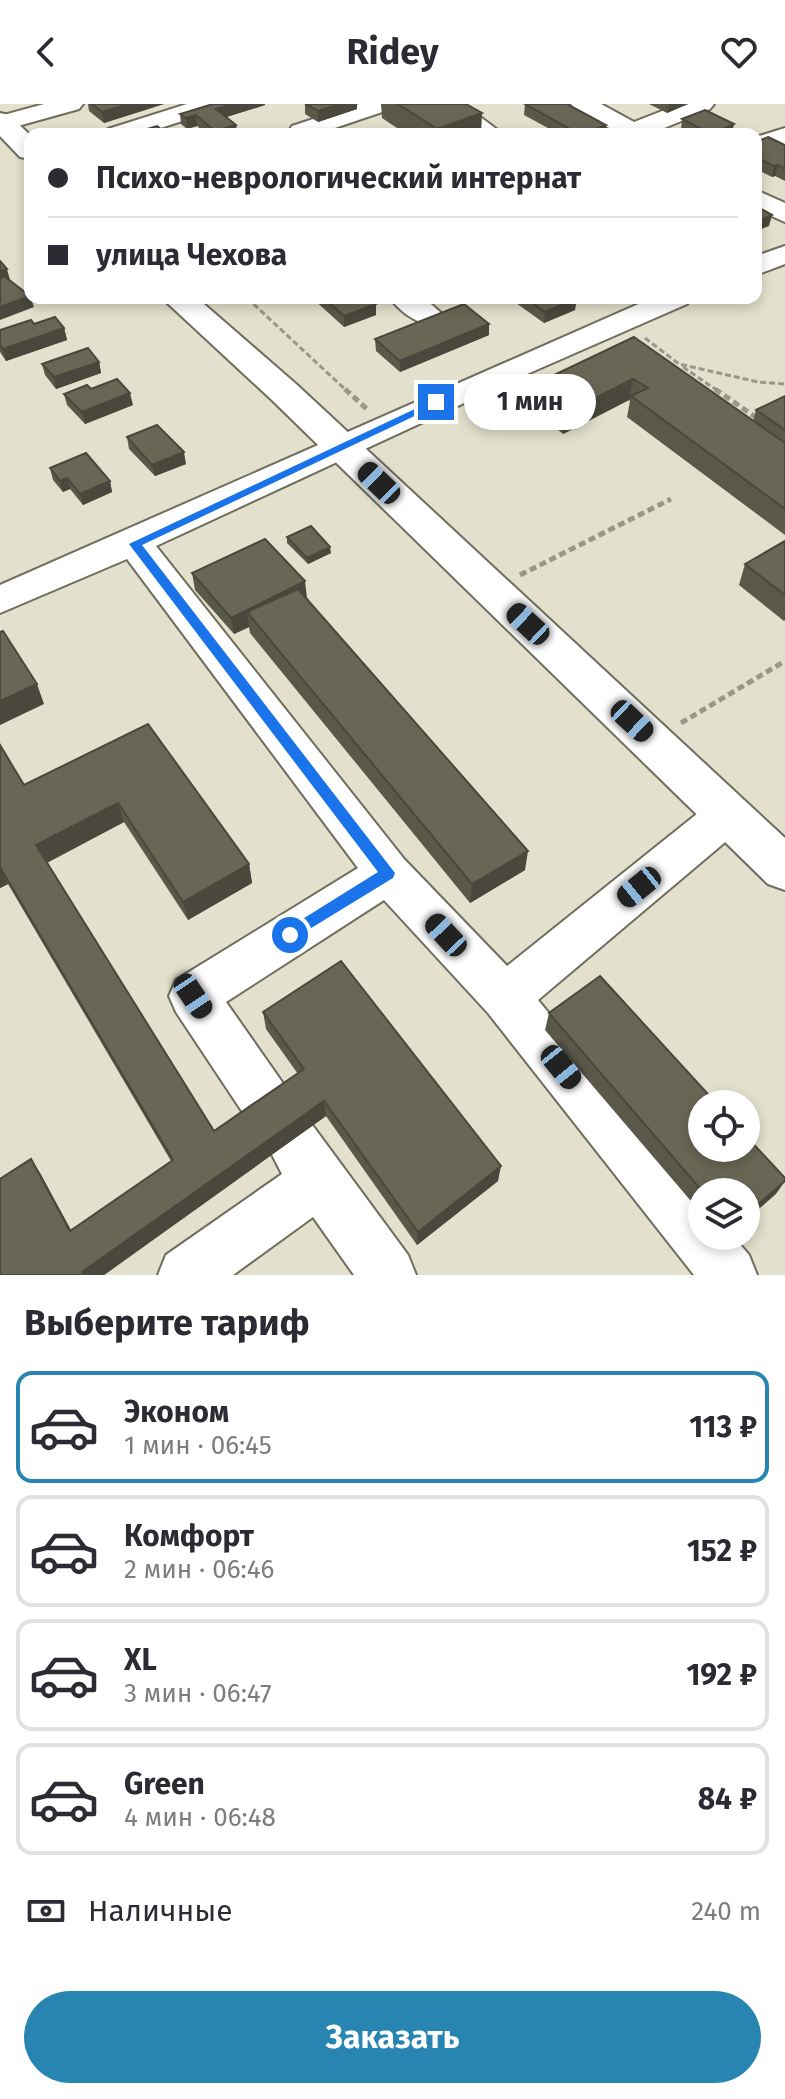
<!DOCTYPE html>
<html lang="ru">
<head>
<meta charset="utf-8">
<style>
  :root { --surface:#fff; --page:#f2f2f3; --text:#2b2b33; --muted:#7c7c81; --line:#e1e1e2; --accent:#2885b1 }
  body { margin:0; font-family:"Fira Sans",sans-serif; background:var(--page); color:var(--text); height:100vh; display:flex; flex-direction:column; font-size:30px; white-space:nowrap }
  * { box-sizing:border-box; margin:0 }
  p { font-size:26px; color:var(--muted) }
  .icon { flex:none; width:44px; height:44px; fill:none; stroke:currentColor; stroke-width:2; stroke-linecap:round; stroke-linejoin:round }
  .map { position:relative; height:1171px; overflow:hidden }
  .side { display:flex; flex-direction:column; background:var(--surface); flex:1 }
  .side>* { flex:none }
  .top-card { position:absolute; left:24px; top:24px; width:738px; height:176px; border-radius:16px; box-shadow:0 4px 12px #0003; display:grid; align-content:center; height:176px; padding:0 24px; background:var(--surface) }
  .tools { position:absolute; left:688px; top:986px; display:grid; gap:16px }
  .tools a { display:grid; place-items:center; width:72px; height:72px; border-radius:50%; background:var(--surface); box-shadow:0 4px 12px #0003; font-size:40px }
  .end { position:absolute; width:36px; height:36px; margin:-18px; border:10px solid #1a73e8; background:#fff; box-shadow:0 0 0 4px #fff }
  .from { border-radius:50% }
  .bubble { position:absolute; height:56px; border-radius:28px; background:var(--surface); box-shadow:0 4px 12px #0003; font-size:26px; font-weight:700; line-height:56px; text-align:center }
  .car { position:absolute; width:24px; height:48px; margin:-24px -12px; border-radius:10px; box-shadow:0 0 6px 2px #0007; background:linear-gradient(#222 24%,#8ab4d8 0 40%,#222 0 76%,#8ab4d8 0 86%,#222 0) }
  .top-card b { display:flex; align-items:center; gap:28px; height:76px; font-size:30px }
  .top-card b+b { border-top:2px solid var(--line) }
  .top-card i { width:20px; height:20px; background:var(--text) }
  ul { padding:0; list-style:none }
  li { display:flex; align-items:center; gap:24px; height:112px; margin:0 16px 12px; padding:0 8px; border:4px solid var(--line); border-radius:16px }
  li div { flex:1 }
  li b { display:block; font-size:30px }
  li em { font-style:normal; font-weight:700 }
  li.on { border-color:var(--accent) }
  li>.icon { width:72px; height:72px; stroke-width:1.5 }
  h2 { padding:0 24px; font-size:36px; line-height:96px }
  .pay { display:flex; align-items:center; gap:20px; height:88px; padding:0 24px; font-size:30px }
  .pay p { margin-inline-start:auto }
  .button { display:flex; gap:16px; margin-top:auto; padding:16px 24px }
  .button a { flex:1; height:92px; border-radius:48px; background:var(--accent); color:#fff; font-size:32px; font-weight:700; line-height:92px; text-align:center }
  header { display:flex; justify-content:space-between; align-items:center; height:104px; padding:0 24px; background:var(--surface); font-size:36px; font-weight:700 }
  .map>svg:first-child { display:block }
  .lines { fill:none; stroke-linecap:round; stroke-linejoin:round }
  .minor-casing { stroke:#6f6d5b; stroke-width:4 }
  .major-casing { stroke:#6f6d5b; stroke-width:4 }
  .path-far1 { stroke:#989788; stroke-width:3; stroke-dasharray:6 3; stroke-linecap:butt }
  .path { stroke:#989788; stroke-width:5; stroke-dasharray:7 4; stroke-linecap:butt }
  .minor { fill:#fff; fill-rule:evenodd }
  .major { fill:#fff; fill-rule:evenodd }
  .wall { fill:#5a5849 }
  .shaded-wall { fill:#4a473c }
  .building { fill:#696655; stroke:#4a473c; stroke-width:2 }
  .route { fill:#1a73e8 }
</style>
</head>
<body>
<header><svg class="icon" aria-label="back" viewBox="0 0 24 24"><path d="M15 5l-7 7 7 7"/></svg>Ridey<svg class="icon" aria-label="heart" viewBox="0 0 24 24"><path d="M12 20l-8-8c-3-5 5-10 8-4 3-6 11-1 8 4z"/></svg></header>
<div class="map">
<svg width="785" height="1171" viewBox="0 0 785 1171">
  <rect width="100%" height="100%" fill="#e3e1cd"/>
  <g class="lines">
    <g class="minor-casing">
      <g id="minor">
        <polygon points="44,0 83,0 79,5 0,27 0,12"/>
        <polygon points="187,0 223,0 219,5 142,30 105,30 108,25"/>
        <polygon points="359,0 395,0 391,5 317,30 291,30 289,27 292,22"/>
        <polygon points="435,0 463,0 503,30 475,30"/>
        <polygon points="571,0 601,0 634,18 680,0 714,0 710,5 650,30 620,30 575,5"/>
        <polygon points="785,24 785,40 756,50 756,33"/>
        <polygon points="756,86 785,99 785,118 756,105"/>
        <polygon points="785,142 785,160 756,171 756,152"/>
        <path d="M390 194H424L447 214 443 220C423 225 402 210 390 194Z"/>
        <polygon points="652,194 692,194 687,200 518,274 156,442 404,755 507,862 713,697 728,692 743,697 750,710 743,723 538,896 702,1095 702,1132 733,1132 749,1151 757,1171 694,1171 488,909 384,796 226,898 289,988 297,1006 294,1012 310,1018 408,1151 416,1171 354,1171 313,1113 233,1171 158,1171 166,1151 282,1070 265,1037 268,1030 253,1024 176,908 169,892 176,876 358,764 127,455 0,509 0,481"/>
      </g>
    </g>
    <g class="major-casing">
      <g id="major">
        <polygon points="0,9 9,11 30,31 30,55 20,53 0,32"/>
        <polygon points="162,194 197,194 296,280 785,734 785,786 768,780 272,296"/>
      </g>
    </g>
    <g class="path-far1">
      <polyline points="247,194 347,287"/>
      <polyline points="645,234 679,260 758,278 785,280"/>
      <polyline points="683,263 718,287"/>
    </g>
    <g class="path">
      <polyline points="345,285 368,306"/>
      <polyline points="715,285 757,314"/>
      <polyline points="520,471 671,395"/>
      <polyline points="681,619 785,557"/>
    </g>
    <use href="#minor" class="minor"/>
    <use href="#major" class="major"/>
  </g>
  <g class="wall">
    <polygon points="88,0 164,0 104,19 89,7"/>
    <polygon points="305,0 357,0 357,5 318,18 305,10"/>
    <polygon points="381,0 466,0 481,30 406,30 382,14"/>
    <polygon points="525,0 606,21 605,30 559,30 524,11"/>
    <polygon points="649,0 688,0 667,9"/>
    <polygon points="265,1 226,13 236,21 237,30 207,30 197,22 187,25 181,20 180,10"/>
    <polygon points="682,15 732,30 689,30 681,25"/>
    <polygon points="756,38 785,41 785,77 775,72 772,73 756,65"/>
    <polygon points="312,194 369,194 376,200 376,211 344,223"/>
    <polygon points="509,194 576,194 575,206 544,219"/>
    <polygon points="34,220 64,224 67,236 6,257 0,248 0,226"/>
    <polygon points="489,220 489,231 400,268 376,247 375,235"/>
    <polygon points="634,233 753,317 756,306 785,292 785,431 627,313 630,297 629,296 563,330 530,302 533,281"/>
    <polygon points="99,258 101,269 56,285 45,271 42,260"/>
    <polygon points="91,285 133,301 85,320 67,301 64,290"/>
    <polygon points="127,333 186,360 155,372 129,345"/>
    <polygon points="50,364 110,377 112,388 83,401 70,385 63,388 53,376"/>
    <polygon points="287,433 331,449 308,460 287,439"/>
    <polygon points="785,437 785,516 784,517 739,481 745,460"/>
    <polygon points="192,469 307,494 525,766 470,799 250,529 249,523 234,530 195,486"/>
    <polygon points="148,620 249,760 252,779 188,816 124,718 47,759 214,1027 298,970 266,925 263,908 498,1077 417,1141 326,1012 104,1171 0,1171 40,1069 71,1126 171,1057 8,780 0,784 0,641 24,681"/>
    <polygon points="549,909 776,1090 746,1088 702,1088 702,1110 545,926"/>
  </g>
  <g class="shaded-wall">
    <polygon points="128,0 164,0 104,19 102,8"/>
    <polygon points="233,0 265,0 265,1 217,16 216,5"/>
    <polygon points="340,0 357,0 357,5 318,18 318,7"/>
    <polygon points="669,0 688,0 667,9"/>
    <polygon points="482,9 481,30 437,30 437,25"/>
    <polygon points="196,11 197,22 187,25 186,14"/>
    <polygon points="734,20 732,30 711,30"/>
    <polygon points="236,21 237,30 215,30 215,27"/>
    <polygon points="606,21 605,30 583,30"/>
    <polygon points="778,61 775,72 772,73 774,62"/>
    <polygon points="772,111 769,122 756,127 756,118"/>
    <polygon points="7,165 10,176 0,179 0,167"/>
    <polygon points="30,192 34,203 0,216 0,203"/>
    <polygon points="577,194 575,206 544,219 545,208"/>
    <polygon points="376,200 376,211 344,223 344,212"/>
    <polygon points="489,220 489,231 400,268 400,257"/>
    <polygon points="64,224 67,236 6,257 3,245"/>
    <polygon points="99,258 101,269 56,285 54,273"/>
    <polygon points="633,275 629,296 563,330 566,309"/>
    <polygon points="130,289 133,301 85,320 82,308"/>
    <polygon points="184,348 186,360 155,372 152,361"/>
    <polygon points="67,374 70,385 63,388 60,377"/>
    <polygon points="110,377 112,388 83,401 80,390"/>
    <polygon points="330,443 331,449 308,460 307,454"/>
    <polygon points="305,477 307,494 256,519 247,508 249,523 234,530 231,514"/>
    <polygon points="37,580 44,600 0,621 0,597"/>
    <polygon points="118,699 124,718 44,760 36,741"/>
    <polygon points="528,747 525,766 470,799 472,780"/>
    <polygon points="249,760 252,779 188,816 183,798"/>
    <polygon points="0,763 8,780 0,784"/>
    <polygon points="324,997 326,1012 104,1171 84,1171 82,1168"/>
    <polygon points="31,1055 40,1069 78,1140 70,1127"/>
    <polygon points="501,1062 498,1077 417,1141 418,1128"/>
    <polygon points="785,1077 776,1090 746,1116 746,1111"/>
  </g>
  <g class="building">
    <polygon points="92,0 128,0 102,8"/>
    <polygon points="213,0 233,0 216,5 236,21 215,27 196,11 186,14 180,10"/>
    <polygon points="306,0 340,0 318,7"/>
    <polygon points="398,0 466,0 482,9 437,25"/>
    <polygon points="525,0 567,0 606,21 583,30 579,30"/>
    <polygon points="705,6 734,20 711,30 682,15"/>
    <polygon points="157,22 167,30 130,30"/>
    <polygon points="376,26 382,30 367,30"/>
    <polygon points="768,33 785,41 785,65 778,61 774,62 756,53 756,38"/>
    <polygon points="756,102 772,111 756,118"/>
    <polygon points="0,157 7,165 0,167"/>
    <polygon points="4,172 30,192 0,203 0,174"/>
    <polygon points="324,194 369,194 376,200 344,212"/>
    <polygon points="526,194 577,194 545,208"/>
    <polygon points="464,200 489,220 400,257 375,235"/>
    <polygon points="55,213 64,224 3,245 0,241 0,226 31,216 34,220"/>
    <polygon points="634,233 785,339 785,405 631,292 648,284 633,275 566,309 533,281"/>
    <polygon points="88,244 99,258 54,273 42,260"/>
    <polygon points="117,275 130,289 82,308 64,290 87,281 91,285"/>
    <polygon points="785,292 785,326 756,306"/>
    <polygon points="157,321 184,348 152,361 127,333"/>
    <polygon points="86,349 110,377 80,390 67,374 60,377 50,364"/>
    <polygon points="311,422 330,443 307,454 287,433"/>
    <polygon points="265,435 305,477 231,514 192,469"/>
    <polygon points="785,437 785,491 745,460"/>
    <polygon points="298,485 528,747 472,780 247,508"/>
    <polygon points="3,527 37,580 0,597 0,528"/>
    <polygon points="148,620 249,760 183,798 118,699 36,741 214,1027 304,965 263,908 341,857 501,1062 418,1128 324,997 82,1168 84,1171 0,1171 0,1075 31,1055 70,1127 173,1056 0,763 0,641 24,681"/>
    <polygon points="600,872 717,1000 702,1000 702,1044 746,1044 746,1032 785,1074 785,1077 746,1111 746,1088 703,1088 549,909"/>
  </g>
  <polygon class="route" points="436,295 440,296 440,300 142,441 395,769 393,774 290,837 283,831 285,826 378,768 129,440"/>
</svg>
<div class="tools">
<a><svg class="icon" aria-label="locate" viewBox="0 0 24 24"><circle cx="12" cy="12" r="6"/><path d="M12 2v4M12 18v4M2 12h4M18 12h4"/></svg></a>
<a><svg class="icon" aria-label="layers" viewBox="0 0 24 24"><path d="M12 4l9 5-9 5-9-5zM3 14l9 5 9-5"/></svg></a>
</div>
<i class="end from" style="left:290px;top:831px"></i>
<i class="end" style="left:436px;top:298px"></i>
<div class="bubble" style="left:464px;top:270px;width:132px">1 мин</div>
<i class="car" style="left:379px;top:379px;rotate:314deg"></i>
<i class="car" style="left:528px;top:520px;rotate:313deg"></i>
<i class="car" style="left:632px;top:617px;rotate:133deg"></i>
<i class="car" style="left:639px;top:783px;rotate:231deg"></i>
<i class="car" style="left:446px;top:831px;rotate:317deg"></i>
<i class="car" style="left:193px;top:892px;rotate:146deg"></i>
<i class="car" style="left:561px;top:963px;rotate:141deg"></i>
<div class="top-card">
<b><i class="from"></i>Психо-неврологический интернат</b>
<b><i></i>улица Чехова</b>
</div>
</div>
<section class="side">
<h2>Выберите тариф</h2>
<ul>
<li class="on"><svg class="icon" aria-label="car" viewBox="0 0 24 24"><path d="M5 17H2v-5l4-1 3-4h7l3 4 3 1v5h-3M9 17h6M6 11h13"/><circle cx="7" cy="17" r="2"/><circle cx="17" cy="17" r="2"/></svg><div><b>Эконом</b><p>1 мин · 06:45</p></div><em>113 ₽</em></li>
<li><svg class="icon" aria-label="car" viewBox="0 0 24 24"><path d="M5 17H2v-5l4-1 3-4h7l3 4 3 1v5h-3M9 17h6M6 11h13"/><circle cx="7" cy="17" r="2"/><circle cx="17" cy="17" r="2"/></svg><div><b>Комфорт</b><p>2 мин · 06:46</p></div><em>152 ₽</em></li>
<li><svg class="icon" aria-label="car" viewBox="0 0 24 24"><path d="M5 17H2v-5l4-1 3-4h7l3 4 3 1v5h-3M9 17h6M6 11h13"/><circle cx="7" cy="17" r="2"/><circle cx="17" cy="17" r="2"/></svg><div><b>XL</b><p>3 мин · 06:47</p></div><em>192 ₽</em></li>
<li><svg class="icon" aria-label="car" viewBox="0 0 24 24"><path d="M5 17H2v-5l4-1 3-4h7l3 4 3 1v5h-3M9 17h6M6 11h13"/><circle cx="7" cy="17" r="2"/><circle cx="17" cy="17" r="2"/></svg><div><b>Green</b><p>4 мин · 06:48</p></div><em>84 ₽</em></li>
</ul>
<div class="pay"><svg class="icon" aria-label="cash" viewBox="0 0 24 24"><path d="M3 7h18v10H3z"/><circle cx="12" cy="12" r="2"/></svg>Наличные<p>240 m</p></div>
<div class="button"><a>Заказать</a></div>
</section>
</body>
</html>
